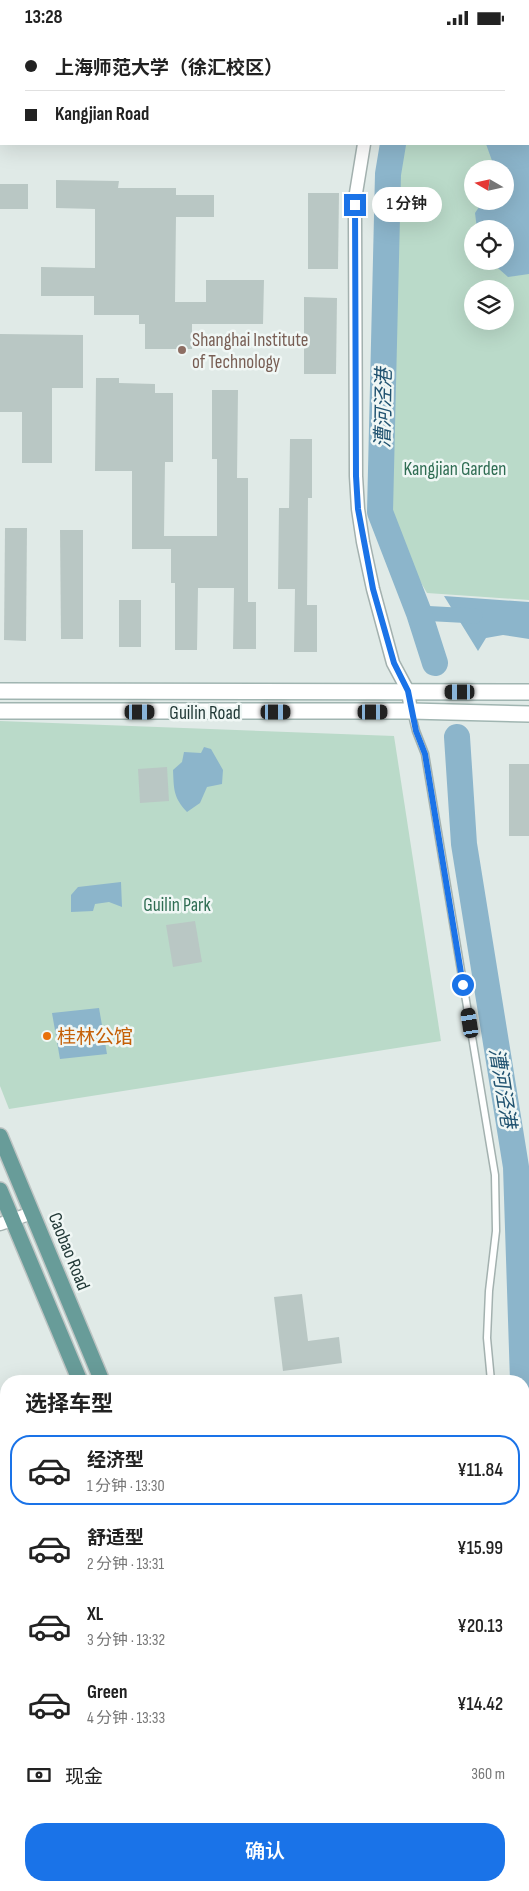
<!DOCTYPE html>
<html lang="zh">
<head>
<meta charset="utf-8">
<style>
  :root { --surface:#fff; --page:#f2f2f2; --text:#222; --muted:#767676; --line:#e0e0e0; --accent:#1a73e8 }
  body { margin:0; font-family:"Sofia Sans Condensed","Noto Sans SC",sans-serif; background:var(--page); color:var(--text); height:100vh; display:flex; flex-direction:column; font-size:19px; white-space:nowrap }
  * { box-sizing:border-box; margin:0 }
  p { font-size:16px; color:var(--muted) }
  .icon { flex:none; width:28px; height:28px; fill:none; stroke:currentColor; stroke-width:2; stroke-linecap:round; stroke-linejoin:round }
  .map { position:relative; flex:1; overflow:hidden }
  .panel { position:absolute; left:0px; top:1340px; width:530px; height:516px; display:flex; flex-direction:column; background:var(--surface); border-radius:20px 20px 0 0; box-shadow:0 5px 20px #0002 }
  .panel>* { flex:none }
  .hud { position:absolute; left:0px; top:0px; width:530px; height:110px; box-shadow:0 5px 20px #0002; display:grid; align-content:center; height:110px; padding:0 25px; background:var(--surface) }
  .needle { width:32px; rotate:279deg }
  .fabs { position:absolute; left:464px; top:125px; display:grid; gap:10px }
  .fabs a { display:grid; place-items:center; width:50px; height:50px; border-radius:50%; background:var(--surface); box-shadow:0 5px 20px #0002; font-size:25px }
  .end { position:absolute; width:22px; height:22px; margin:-11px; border:6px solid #1a73e8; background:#fff; box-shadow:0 0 0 2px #fff }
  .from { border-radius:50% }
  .bubble { position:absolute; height:35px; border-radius:18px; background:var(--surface); box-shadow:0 5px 20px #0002; font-size:16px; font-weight:600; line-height:35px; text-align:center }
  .car { position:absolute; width:15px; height:30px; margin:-15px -8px; border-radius:6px; box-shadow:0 0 4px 1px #0007; background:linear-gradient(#222 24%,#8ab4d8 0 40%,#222 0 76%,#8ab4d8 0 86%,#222 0) }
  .hud b { display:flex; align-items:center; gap:18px; height:48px; font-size:19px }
  .hud b+b { border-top:1px solid var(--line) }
  .hud i { width:12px; height:12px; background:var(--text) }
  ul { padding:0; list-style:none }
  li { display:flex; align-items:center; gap:15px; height:70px; margin:0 10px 8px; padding:0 15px; border:2px solid transparent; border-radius:20px }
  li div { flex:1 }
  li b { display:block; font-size:19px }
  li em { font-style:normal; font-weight:600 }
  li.current { border-color:var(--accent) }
  li>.icon { width:45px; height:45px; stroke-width:1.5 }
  h2 { padding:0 25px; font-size:22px; line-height:60px }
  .pay { display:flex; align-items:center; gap:12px; height:55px; padding:0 25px; font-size:19px }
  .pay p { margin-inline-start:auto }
  .action { display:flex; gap:10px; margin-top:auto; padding:10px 25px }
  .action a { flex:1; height:58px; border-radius:20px; background:var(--accent); color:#fff; font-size:20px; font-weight:600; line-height:58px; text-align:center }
  .status { display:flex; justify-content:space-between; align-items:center; height:35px; padding:0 25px; background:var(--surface); direction:ltr }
  .status svg { height:14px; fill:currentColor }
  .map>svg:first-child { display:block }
  .green { fill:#badac9; fill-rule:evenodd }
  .water { fill:#8cb5cb }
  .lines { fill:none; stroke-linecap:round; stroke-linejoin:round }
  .canal { stroke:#8cb5cb; stroke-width:15 }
  .river { stroke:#8cb5cb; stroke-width:26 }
  .building { fill:#b9c7c4 }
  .service-casing { stroke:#a3b1af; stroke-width:9 }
  .minor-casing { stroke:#a3b1af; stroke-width:15 }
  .tertiary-casing { stroke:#a3b1af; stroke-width:18 }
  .secondary-casing { stroke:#a0b5b1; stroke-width:18 }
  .primary-casing { stroke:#bdc4c3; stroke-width:18 }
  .service { stroke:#fff; stroke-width:6 }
  .minor { stroke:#fff; stroke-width:12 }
  .tertiary { stroke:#fff; stroke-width:15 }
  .secondary { stroke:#fff; stroke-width:15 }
  .primary { stroke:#689c99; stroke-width:15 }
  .route { stroke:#1a73e8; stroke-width:6 }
  .education-dot { fill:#8d6e63; stroke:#f0f7f5; stroke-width:2 }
  .food-dot { fill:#e8710a; stroke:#f0f7f5; stroke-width:2 }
  .labels { text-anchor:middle; stroke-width:5; stroke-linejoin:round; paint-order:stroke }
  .education-label { font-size:19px; fill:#785e54; stroke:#f0f7f5; text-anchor:start }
  .park-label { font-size:19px; fill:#2f6d53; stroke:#f0f7f5 }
  .street-label { font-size:19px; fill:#223937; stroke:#f0f7f5 }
  .food-label { font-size:19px; fill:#c56008; stroke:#f0f7f5; text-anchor:start }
  .water-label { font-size:20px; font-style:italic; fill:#215370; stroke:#f0f7f5 }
</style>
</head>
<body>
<div class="status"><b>13:28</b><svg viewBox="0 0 49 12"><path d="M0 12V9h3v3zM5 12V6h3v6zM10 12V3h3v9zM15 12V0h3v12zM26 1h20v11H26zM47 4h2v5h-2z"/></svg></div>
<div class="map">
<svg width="529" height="1856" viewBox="0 0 529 1856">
  <rect width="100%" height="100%" fill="#e0eae7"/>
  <g class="green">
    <path d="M412 0H529V565L427 558 380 477 388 139 393 109H529V1ZM472 134H505V166H472ZM472 194H505V226H472ZM472 254H505V286H472Z"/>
    <polygon points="0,686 394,701 441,1006 9,1074 0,1051"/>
  </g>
  <g class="water">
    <polygon points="529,108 529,239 508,242 490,226 505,226 505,194 477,194 475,178 483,166 505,166 505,134 495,134 486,109"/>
    <polygon points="444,561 529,567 529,604 503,600 486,603 478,616"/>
    <path d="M204 712 211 714 223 735 222 749 207 752 200 768 187 777C173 762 174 754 173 735L182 727 184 717 201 718Z"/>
    <polygon points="121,847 122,872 109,867 95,869 93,876 71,877 71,860 78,852"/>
    <polygon points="99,973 107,1019 60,1024 52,978"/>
  </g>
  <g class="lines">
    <polyline class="canal" points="419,578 475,581"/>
    <g class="river">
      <polyline points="412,1 412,0"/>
      <polyline points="393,109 388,139 380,477 419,578 435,628"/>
      <polyline points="457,702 464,809 516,1132 523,1346"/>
      <polyline points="524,1379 529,1511"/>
      <polyline points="524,1674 529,1636"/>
      <polyline points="524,1846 525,1856"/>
    </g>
  </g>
  <g class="building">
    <polygon points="56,145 119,146 118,153 176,153 176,160 214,160 214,182 176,182 175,267 206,267 206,245 264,245 263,289 192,289 192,314 145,314 145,289 139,289 139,280 94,280 94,261 41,261 41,232 95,233 95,174 56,173"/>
    <rect x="0" y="149" width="28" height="25"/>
    <polygon points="308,158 339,158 338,234 308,234"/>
    <polygon points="304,262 337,263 336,339 304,339"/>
    <polygon points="0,299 83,300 83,353 52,353 52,428 22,428 22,377 0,377"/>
    <polygon points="96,343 119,343 119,348 155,349 155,358 173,358 173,427 165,427 164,501 217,501 217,424 212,424 212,355 238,355 237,443 248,443 248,567 256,567 256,614 233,614 234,553 198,553 197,615 175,615 175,548 171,548 171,514 132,514 132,436 95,436"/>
    <polygon points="290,404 312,404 312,463 308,463 307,570 317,570 317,617 294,617 295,554 278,554 279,473 289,473"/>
    <polygon points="5,493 27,493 26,606 4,605"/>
    <polygon points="60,495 83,495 83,604 61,604"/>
    <rect x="119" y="565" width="22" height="47"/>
    <rect x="509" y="729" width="20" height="72"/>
    <polygon points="167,732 169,766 140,768 138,734"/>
    <polygon points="195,886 202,927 173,932 166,890"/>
    <polygon points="302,1259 308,1306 339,1302 342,1328 283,1336 274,1262"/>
  </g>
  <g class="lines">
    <g class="service-casing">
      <g id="service">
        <polyline points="411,676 416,696 425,719 495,1140 496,1196 489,1256 487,1303 491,1346"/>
        <polyline points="524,1638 529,1639"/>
        <polyline points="503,1850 504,1856"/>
      </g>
    </g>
    <g class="minor-casing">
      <g id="minor">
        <polyline points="390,1 390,0"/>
        <polyline points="364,109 356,158 355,183 356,441 358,474 363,507 373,554 393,628 408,656 411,676"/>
        <polyline points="0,1189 32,1178"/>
      </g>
    </g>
    <g class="tertiary-casing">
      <polyline id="tertiary" points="0,1606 6,1606"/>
    </g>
    <g class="secondary-casing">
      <g id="secondary">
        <polyline points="0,656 529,657"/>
        <polyline points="0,676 411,676 529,679"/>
      </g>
    </g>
    <g class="primary-casing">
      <g id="primary">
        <polyline points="0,1101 102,1346"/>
        <polyline points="0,1155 80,1346"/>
        <polyline points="201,1850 202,1856"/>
        <polyline points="225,1850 225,1856"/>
      </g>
    </g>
    <use href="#service" class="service"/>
    <use href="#minor" class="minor"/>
    <use href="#tertiary" class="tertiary"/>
    <use href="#secondary" class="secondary"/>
    <use href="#primary" class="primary"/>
  </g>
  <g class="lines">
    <polyline class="route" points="355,170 356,441 358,474 373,554 394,628 408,656 416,696 425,719 463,950"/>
  </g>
  <circle class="education-dot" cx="182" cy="315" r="5"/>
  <circle class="food-dot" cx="47" cy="1001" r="5"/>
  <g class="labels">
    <g class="education-label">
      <text x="192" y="311">Shanghai Institute<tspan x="192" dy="22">of Technology</tspan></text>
    </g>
    <g class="park-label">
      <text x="455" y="440">Kangjian Garden</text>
      <text x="177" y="876">Guilin Park</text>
    </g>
    <g class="street-label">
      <text x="205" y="684">Guilin Road</text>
      <text transform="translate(70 1216) rotate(68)" y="7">Caobao Road</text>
    </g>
    <g class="food-label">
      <text x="57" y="1008">桂林公馆</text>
    </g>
    <g class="water-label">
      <text transform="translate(383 373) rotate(-89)" y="7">漕河泾港</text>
      <text transform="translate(503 1053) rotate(81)" y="7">漕河泾港</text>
    </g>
  </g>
</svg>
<div class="fabs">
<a><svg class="needle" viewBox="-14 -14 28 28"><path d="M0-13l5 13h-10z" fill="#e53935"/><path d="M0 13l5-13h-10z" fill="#767676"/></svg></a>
<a><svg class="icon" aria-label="locate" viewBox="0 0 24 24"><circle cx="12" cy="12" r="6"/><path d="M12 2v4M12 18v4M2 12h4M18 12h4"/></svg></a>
<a><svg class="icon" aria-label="layers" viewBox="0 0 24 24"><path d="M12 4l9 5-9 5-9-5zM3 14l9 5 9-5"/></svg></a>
</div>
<i class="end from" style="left:463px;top:950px"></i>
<i class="end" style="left:355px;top:170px"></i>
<div class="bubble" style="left:372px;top:152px;width:70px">1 分钟</div>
<i class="car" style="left:460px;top:657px;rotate:270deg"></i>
<i class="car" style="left:140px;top:677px;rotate:90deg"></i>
<i class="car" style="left:276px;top:677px;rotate:90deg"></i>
<i class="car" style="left:373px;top:677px;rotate:90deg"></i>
<i class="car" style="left:470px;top:988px;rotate:351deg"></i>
<div class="hud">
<b><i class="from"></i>上海师范大学（徐汇校区）</b>
<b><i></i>Kangjian Road</b>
</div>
<section class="panel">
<h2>选择车型</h2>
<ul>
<li class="current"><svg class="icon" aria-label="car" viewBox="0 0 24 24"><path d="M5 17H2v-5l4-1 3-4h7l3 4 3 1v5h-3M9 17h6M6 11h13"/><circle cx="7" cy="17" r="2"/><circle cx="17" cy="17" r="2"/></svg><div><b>经济型</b><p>1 分钟 · 13:30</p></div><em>¥11.84</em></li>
<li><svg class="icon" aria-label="car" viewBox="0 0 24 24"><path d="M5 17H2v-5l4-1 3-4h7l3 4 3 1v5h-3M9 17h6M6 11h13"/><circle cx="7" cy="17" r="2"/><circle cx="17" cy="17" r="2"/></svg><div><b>舒适型</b><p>2 分钟 · 13:31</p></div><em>¥15.99</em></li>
<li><svg class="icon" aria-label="car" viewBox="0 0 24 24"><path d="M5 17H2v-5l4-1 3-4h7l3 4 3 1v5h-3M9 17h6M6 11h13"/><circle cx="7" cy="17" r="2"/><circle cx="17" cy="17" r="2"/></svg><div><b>XL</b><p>3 分钟 · 13:32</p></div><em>¥20.13</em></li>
<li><svg class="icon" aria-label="car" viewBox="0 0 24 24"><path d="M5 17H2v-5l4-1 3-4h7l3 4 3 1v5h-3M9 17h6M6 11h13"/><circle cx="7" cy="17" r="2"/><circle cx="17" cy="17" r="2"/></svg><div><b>Green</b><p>4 分钟 · 13:33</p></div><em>¥14.42</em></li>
</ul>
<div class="pay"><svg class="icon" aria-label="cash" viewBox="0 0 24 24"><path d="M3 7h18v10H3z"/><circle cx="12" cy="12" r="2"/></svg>现金<p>360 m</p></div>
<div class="action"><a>确认</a></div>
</section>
</div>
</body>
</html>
